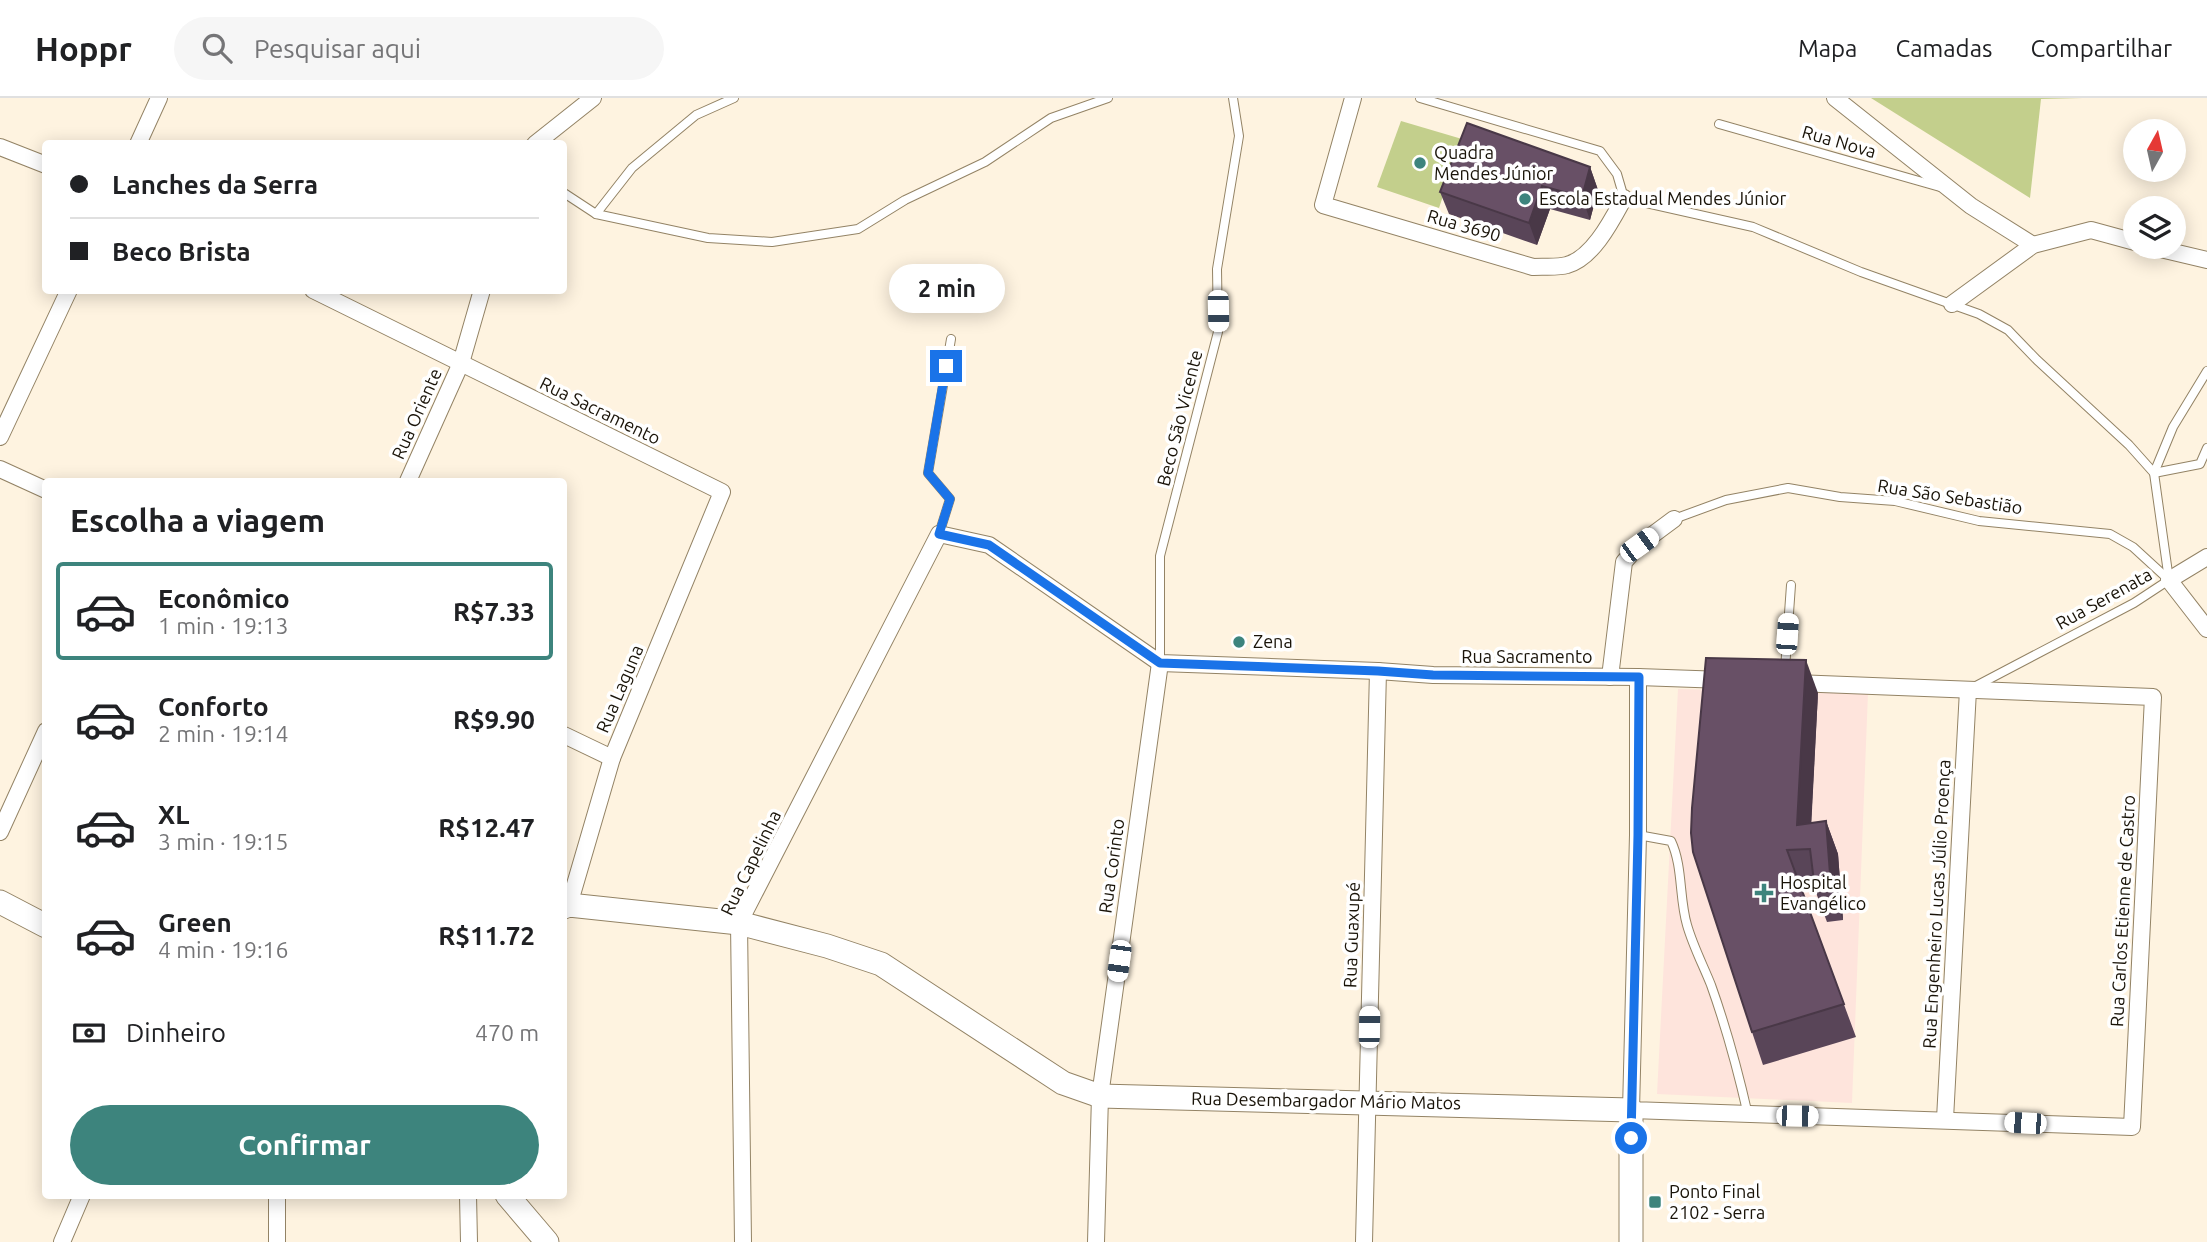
<!DOCTYPE html>
<html lang="pt">
<head>
<meta charset="utf-8">
<style>
  :root { --surface:#fff; --page:#f6f6f6; --text:#202124; --muted:#757577; --line:#e0e0e0; --accent:#3d847d }
  body { margin:0; font-family:Ubuntu,sans-serif; background:var(--page); color:var(--text); height:100vh; display:flex; flex-direction:column; font-size:26px; white-space:nowrap }
  * { box-sizing:border-box; margin:0 }
  p { font-size:23px; color:var(--muted) }
  .icon { flex:none; width:38px; height:38px; fill:none; stroke:currentColor; stroke-width:2; stroke-linecap:round; stroke-linejoin:round }
  .map { position:relative; flex:1; overflow:hidden }
  .drawer { position:absolute; left:42px; top:380px; width:525px; height:721px; display:flex; flex-direction:column; background:var(--surface); border-radius:7px; box-shadow:0 4px 18px #0003 }
  .drawer>* { flex:none }
  .top-card { position:absolute; left:42px; top:42px; width:525px; height:154px; border-radius:7px; box-shadow:0 4px 18px #0003; display:grid; align-content:center; height:154px; padding:0 28px; background:var(--surface) }
  .needle { width:46px; rotate:8deg }
  .tools { position:absolute; left:2123px; top:21px; display:grid; gap:14px }
  .tools a { display:grid; place-items:center; width:63px; height:63px; border-radius:50%; background:var(--surface); box-shadow:0 4px 18px #0003; font-size:35px }
  .end { position:absolute; width:32px; height:32px; margin:-16px; border:9px solid #1a73e8; background:#fff; box-shadow:0 0 0 4px #fff }
  .from { border-radius:50% }
  .bubble { position:absolute; height:49px; border-radius:24px; background:var(--surface); box-shadow:0 4px 18px #0003; font-size:23px; font-weight:600; line-height:49px; text-align:center }
  .car { position:absolute; width:21px; height:42px; margin:-21px -10px; border-radius:9px; box-shadow:0 0 5px 2px #0007; background:linear-gradient(#fff 24%,#345 0 40%,#fff 0 76%,#345 0 86%,#fff 0) }
  .top-card b { display:flex; align-items:center; gap:24px; height:66px; font-size:26px }
  .top-card b+b { border-top:2px solid var(--line) }
  .top-card i { width:18px; height:18px; background:var(--text) }
  ul { padding:0; list-style:none }
  li { display:flex; align-items:center; gap:21px; height:98px; margin:0 14px 10px; padding:0 14px; border:4px solid transparent; border-radius:7px }
  li div { flex:1 }
  li b { display:block; font-size:26px }
  li em { font-style:normal; font-weight:600 }
  li.selected { border-color:var(--accent) }
  li>.icon { width:63px; height:63px; stroke-width:1.5 }
  h2 { padding:0 28px; font-size:32px; line-height:84px }
  .pay { display:flex; align-items:center; gap:18px; height:77px; padding:0 28px; font-size:26px }
  .pay p { margin-inline-start:auto }
  .primary-button { display:flex; gap:14px; margin-top:auto; padding:14px 28px }
  .primary-button a { flex:1; height:80px; border-radius:42px; background:var(--accent); color:#fff; font-size:28px; font-weight:600; line-height:80px; text-align:center }
  header { display:flex; align-items:center; gap:42px; box-sizing:border-box; height:98px; padding:0 35px; background:var(--surface); border-bottom:2px solid var(--line) }
  header strong { font-size:33px }
  nav { display:flex; gap:38px; margin-inline-start:auto; font-size:24px }
  .search { width:490px; height:63px; background:var(--page); display:flex; align-items:center; gap:18px; box-sizing:border-box; padding:0 24px; border-radius:38px; color:var(--muted); font-size:26px }
  .map>svg:first-child { display:block }
  .medical { fill:#fee4dc }
  .green { fill:#c3cf8c }
  .lines { fill:none; stroke-linecap:round; stroke-linejoin:round }
  .lane-casing { stroke:#938365; stroke-width:10 }
  .street-casing { stroke:#938365; stroke-width:18 }
  .secondary-casing { stroke:#938365; stroke-width:25 }
  .lane { stroke:#fff; stroke-width:8 }
  .street { stroke:#fff; stroke-width:16 }
  .secondary { stroke:#fff; stroke-width:23 }
  .wall { fill:#594558 }
  .shaded-wall { fill:#493847 }
  .building { fill:#685066; stroke:#493847; stroke-width:2 }
  .route { stroke:#1a73e8; stroke-width:9 }
  .poi-dot { fill:#3d847d; stroke:#fff; stroke-width:2.5 }
  .labels { text-anchor:middle; stroke-width:7; stroke-linejoin:round; paint-order:stroke }
  .street-label { font-size:18px; fill:#191308; stroke:#fff }
  .poi-label { font-size:18px; fill:#191308; stroke:#fff; text-anchor:start }
</style>
</head>
<body>
<header>
<strong>Hoppr</strong>
<div class="search"><svg class="icon" aria-label="search" viewBox="0 0 24 24"><circle cx="10" cy="10" r="6"/><path d="M15 15l6 6"/></svg>Pesquisar aqui</div>
<nav><a>Mapa</a><a>Camadas</a><a>Compartilhar</a></nav>
</header>
<div class="map">
<svg width="2207" height="1144" viewBox="0 0 2207 1144">
  <rect width="100%" height="100%" fill="#fef3e0"/>
  <polygon class="medical" points="1678,591 1868,595 1852,1005 1657,996"/>
  <g class="green">
    <polygon points="1871,0 2083,0 2041,1 2030,100"/>
    <polygon points="1401,23 1462,41 1439,110 1377,89"/>
  </g>
  <g class="lines">
    <g class="lane-casing">
      <g id="lane">
        <polyline points="1420,0 1600,53 1617,76 1624,100 1753,129 1861,174 1979,216 2008,232 2037,262 2129,347 2154,375 2200,366 2207,350"/>
        <polyline points="1719,26 1940,89"/>
        <polyline points="564,95 596,116 708,140 772,144 858,131 905,102 985,64 1051,20 1108,0"/>
        <polyline points="596,116 632,70 696,17 734,0"/>
        <polyline points="1674,421 1726,402 1788,390 1840,399 1895,403 1979,423 2110,436 2133,449 2169,482"/>
        <polyline points="939,436 950,401 928,375 951,241"/>
        <polyline points="1160,565 1160,458 1218,234 1217,171 1239,38 1233,0"/>
        <polyline points="1785,571 1791,487"/>
        <polyline points="1974,589 2134,505 2169,482 2154,375 2173,329 2207,273"/>
        <path d="M1638 737 1671 743C1683 768 1679 800 1687 827 1693 848 1703 867 1711 887 1726 929 1738 973 1748 1017"/>
      </g>
    </g>
    <g class="street-casing">
      <g id="street">
        <path d="M1353 0 1323 107 1533 169C1543 168 1557 170 1567 167 1593 160 1612 122 1624 100"/>
        <polyline points="1835,0 1971,108 2033,147"/>
        <polyline points="138,46 159,0"/>
        <polyline points="535,46 593,0"/>
        <polyline points="0,49 46,67"/>
        <polyline points="2152,149 2207,162"/>
        <polyline points="313,192 722,394 612,660 569,807"/>
        <polyline points="1952,206 2033,147 2091,132 2135,144"/>
        <polyline points="0,339 69,192"/>
        <polyline points="0,371 46,392"/>
        <polyline points="408,383 461,265 482,192"/>
        <polyline points="2207,459 2169,482 2207,531"/>
        <polyline points="1610,579 1624,464 1639,447 1674,421"/>
        <polyline points="1638,579 1638,737 1631,1012 2132,1029 2153,599 1795,585"/>
        <polyline points="564,637 612,660"/>
        <polyline points="0,734 46,633"/>
        <polyline points="1945,1021 1968,592"/>
        <polyline points="277,1097 277,1144"/>
        <polyline points="468,1097 469,1144"/>
        <polyline points="62,1144 82,1097"/>
        <polyline points="743,1144 739,825 939,436 989,447 1160,565 1378,573 1433,577 1638,579 1724,582"/>
        <polyline points="1096,1144 1100,998 1160,565"/>
        <polyline points="1364,1144 1378,573"/>
      </g>
    </g>
    <g class="secondary-casing">
      <g id="secondary">
        <polyline points="0,804 46,828"/>
        <polyline points="564,809 569,807 739,825 827,848 881,866 1063,985 1100,998 1631,1012 1631,1144"/>
        <polyline points="507,1097 547,1144"/>
      </g>
    </g>
    <use href="#lane" class="lane"/>
    <use href="#street" class="street"/>
    <use href="#secondary" class="secondary"/>
  </g>
  <g class="wall">
    <polygon points="1590,69 1598,92 1590,122 1550,111 1537,147 1449,116 1440,94"/>
    <polygon points="1818,595 1811,725 1826,723 1838,756 1843,822 1827,824 1815,792 1814,785 1799,785 1856,939 1763,967 1752,934"/>
  </g>
  <g class="shaded-wall">
    <polygon points="1590,69 1598,92 1590,122 1582,99"/>
    <polygon points="1542,88 1550,111 1537,147 1529,125"/>
    <polygon points="1806,562 1818,595 1810,751 1797,727"/>
    <polygon points="1826,723 1838,756 1843,822 1831,789"/>
  </g>
  <g class="building">
    <polygon points="1467,25 1590,69 1582,99 1542,88 1529,125 1440,94"/>
    <polygon points="1706,560 1806,562 1797,727 1826,723 1831,789 1815,792 1810,751 1787,752 1844,906 1752,934 1693,754 1691,735 1692,710"/>
  </g>
  <g class="lines">
    <polyline class="route" points="946,268 928,375 950,401 939,436 989,447 1160,565 1378,573 1433,577 1639,579 1638,737 1631,1040"/>
  </g>
  <g class="poi-dot">
    <circle cx="1420" cy="65" r="7"/>
    <circle cx="1525" cy="101" r="7"/>
    <circle cx="1239" cy="544" r="7"/>
    <path d="M1760.5 784.5h7v7h7v7h-7v7h-7v-7h-7v-7h7z"/>
    <rect x="1648" y="1097" width="14" height="14" rx="3.5"/>
  </g>
  <g class="labels">
    <g class="street-label">
      <text transform="translate(1839 44) rotate(16)" y="6">Rua Nova</text>
      <text transform="translate(1464 128) rotate(16)" y="6">Rua 3690</text>
      <text transform="translate(600 313) rotate(26)" y="6">Rua Sacramento</text>
      <text transform="translate(417 316) rotate(-66)" y="6">Rua Oriente</text>
      <text transform="translate(1180 320) rotate(-76)" y="6">Beco São Vicente</text>
      <text transform="translate(1950 399) rotate(9)" y="6">Rua São Sebastião</text>
      <text transform="translate(2104 501) rotate(-29)" y="6">Rua Serenata</text>
      <text x="1527" y="565">Rua Sacramento</text>
      <text transform="translate(620 591) rotate(-67)" y="6">Rua Laguna</text>
      <text transform="translate(751 765) rotate(-64)" y="6">Rua Capelinha</text>
      <text transform="translate(1112 768) rotate(-82)" y="6">Rua Corinto</text>
      <text transform="translate(1937 806) rotate(-87)" y="6">Rua Engenheiro Lucas Júlio Proença</text>
      <text transform="translate(2123 813) rotate(-87)" y="6">Rua Carlos Etienne de Castro</text>
      <text transform="translate(1352 837) rotate(-88)" y="6">Rua Guaxupé</text>
      <text transform="translate(1326 1003) rotate(1)" y="6">Rua Desembargador Mário Matos</text>
    </g>
    <g class="poi-label">
      <text x="1434" y="61">Quadra<tspan x="1434" dy="21">Mendes Júnior</tspan></text>
      <text x="1539" y="107">Escola Estadual Mendes Júnior</text>
      <text x="1253" y="550">Zena</text>
      <text x="1780" y="791">Hospital<tspan x="1780" dy="21">Evangélico</tspan></text>
      <text x="1669" y="1100">Ponto Final<tspan x="1669" dy="21">2102 - Serra</tspan></text>
    </g>
  </g>
</svg>
<div class="tools">
<a><svg class="needle" viewBox="-14 -14 28 28"><path d="M0-13l5 13h-10z" fill="#e53935"/><path d="M0 13l5-13h-10z" fill="#757577"/></svg></a>
<a><svg class="icon" aria-label="layers" viewBox="0 0 24 24"><path d="M12 4l9 5-9 5-9-5zM3 14l9 5 9-5"/></svg></a>
</div>
<i class="end from" style="left:1631px;top:1040px"></i>
<i class="end" style="left:946px;top:268px"></i>
<div class="bubble" style="left:889px;top:166px;width:116px">2 min</div>
<i class="car" style="left:1218px;top:213px;rotate:179deg"></i>
<i class="car" style="left:1639px;top:447px;rotate:54deg"></i>
<i class="car" style="left:1787px;top:536px;rotate:4deg"></i>
<i class="car" style="left:1119px;top:863px;rotate:188deg"></i>
<i class="car" style="left:1369px;top:929px;rotate:1deg"></i>
<i class="car" style="left:1797px;top:1018px;rotate:91deg"></i>
<i class="car" style="left:2025px;top:1025px;rotate:273deg"></i>
<div class="top-card">
<b><i class="from"></i>Lanches da Serra</b>
<b><i></i>Beco Brista</b>
</div>
<section class="drawer">
<h2>Escolha a viagem</h2>
<ul>
<li class="selected"><svg class="icon" aria-label="car" viewBox="0 0 24 24"><path d="M5 17H2v-5l4-1 3-4h7l3 4 3 1v5h-3M9 17h6M6 11h13"/><circle cx="7" cy="17" r="2"/><circle cx="17" cy="17" r="2"/></svg><div><b>Econômico</b><p>1 min · 19:13</p></div><em>R$7.33</em></li>
<li><svg class="icon" aria-label="car" viewBox="0 0 24 24"><path d="M5 17H2v-5l4-1 3-4h7l3 4 3 1v5h-3M9 17h6M6 11h13"/><circle cx="7" cy="17" r="2"/><circle cx="17" cy="17" r="2"/></svg><div><b>Conforto</b><p>2 min · 19:14</p></div><em>R$9.90</em></li>
<li><svg class="icon" aria-label="car" viewBox="0 0 24 24"><path d="M5 17H2v-5l4-1 3-4h7l3 4 3 1v5h-3M9 17h6M6 11h13"/><circle cx="7" cy="17" r="2"/><circle cx="17" cy="17" r="2"/></svg><div><b>XL</b><p>3 min · 19:15</p></div><em>R$12.47</em></li>
<li><svg class="icon" aria-label="car" viewBox="0 0 24 24"><path d="M5 17H2v-5l4-1 3-4h7l3 4 3 1v5h-3M9 17h6M6 11h13"/><circle cx="7" cy="17" r="2"/><circle cx="17" cy="17" r="2"/></svg><div><b>Green</b><p>4 min · 19:16</p></div><em>R$11.72</em></li>
</ul>
<div class="pay"><svg class="icon" aria-label="cash" viewBox="0 0 24 24"><path d="M3 7h18v10H3z"/><circle cx="12" cy="12" r="2"/></svg>Dinheiro<p>470 m</p></div>
<div class="primary-button"><a>Confirmar</a></div>
</section>
</div>
</body>
</html>
